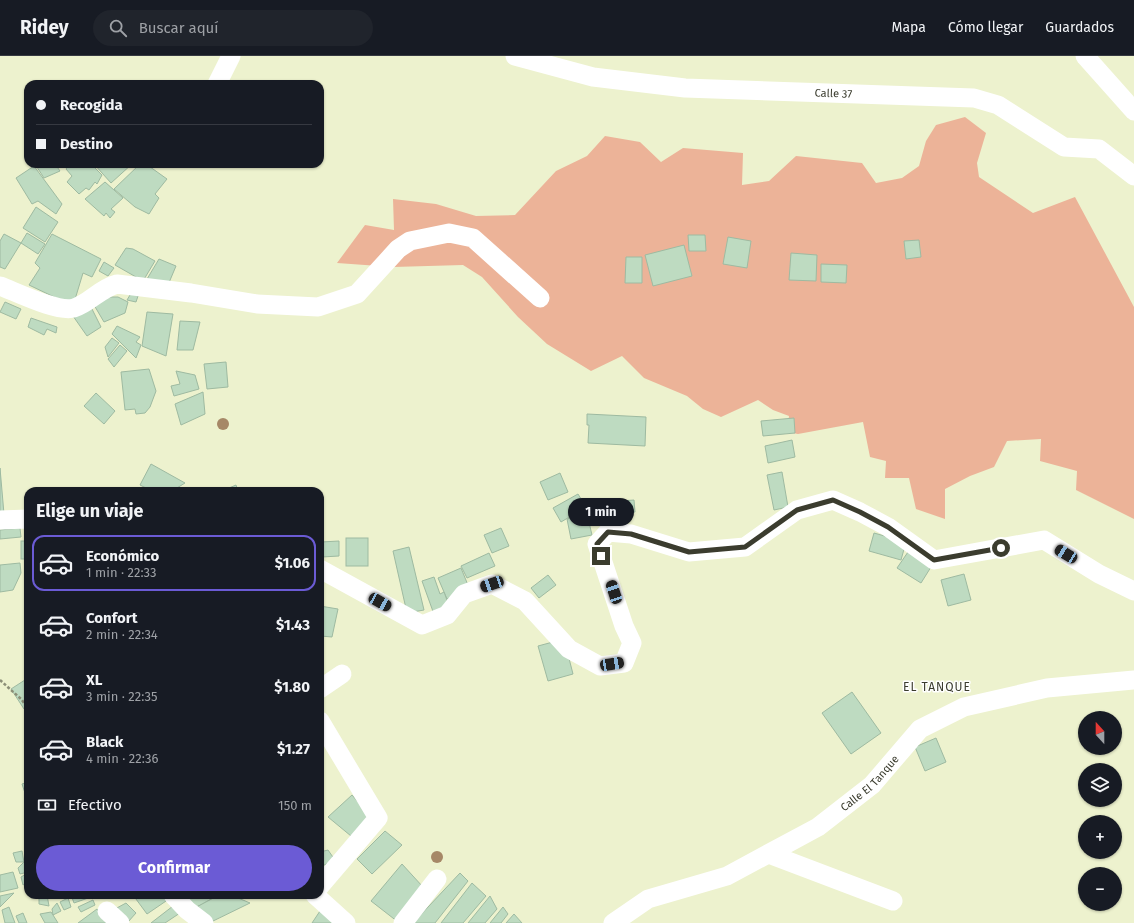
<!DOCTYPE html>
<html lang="es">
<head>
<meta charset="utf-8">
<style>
  :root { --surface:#171b24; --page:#20242c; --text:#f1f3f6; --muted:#9ea1a6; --line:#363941; --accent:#6b5bd5 }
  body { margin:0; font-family:"Fira Sans",sans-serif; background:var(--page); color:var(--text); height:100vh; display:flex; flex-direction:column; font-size:15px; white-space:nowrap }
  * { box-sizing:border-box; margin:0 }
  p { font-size:13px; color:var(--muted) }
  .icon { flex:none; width:22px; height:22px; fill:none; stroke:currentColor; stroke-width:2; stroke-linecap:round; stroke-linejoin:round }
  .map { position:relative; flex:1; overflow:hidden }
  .drawer { position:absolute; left:24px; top:431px; width:300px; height:412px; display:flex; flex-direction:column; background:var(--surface); border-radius:12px; box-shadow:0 1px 3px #0004 }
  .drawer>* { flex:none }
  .hud { position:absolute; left:24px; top:24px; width:300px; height:88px; border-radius:12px; box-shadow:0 1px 3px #0004; display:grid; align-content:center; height:88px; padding:0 12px; background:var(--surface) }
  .needle { width:26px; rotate:339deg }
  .fabs { position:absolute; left:1078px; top:655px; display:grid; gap:8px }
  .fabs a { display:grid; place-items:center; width:44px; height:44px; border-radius:50%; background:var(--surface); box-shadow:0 1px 3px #0004; font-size:20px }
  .end { position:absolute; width:18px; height:18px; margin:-9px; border:5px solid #3b3c2e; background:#fff; box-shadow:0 0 0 2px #fff }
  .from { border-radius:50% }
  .bubble { position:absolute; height:28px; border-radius:14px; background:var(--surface); box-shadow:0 1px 3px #0004; font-size:13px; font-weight:700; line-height:28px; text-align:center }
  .car { position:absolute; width:12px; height:24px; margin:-12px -6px; border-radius:5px; box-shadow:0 0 3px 1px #0007; background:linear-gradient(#222 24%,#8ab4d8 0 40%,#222 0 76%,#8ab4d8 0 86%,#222 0) }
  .hud b { display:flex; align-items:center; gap:14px; height:38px; font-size:15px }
  .hud b+b { border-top:1px solid var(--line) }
  .hud i { width:10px; height:10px; background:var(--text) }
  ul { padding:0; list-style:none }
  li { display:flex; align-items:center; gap:12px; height:56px; margin:0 8px 6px; padding:0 4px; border:2px solid transparent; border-radius:12px }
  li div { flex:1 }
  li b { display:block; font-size:15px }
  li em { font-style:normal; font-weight:700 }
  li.current { border-color:var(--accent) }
  li>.icon { width:36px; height:36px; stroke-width:1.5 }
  h2 { padding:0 12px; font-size:18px; line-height:48px }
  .pay { display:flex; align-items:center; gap:10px; height:44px; padding:0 12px; font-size:15px }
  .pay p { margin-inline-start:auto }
  .action { display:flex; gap:8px; margin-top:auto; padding:8px 12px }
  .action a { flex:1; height:46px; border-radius:24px; background:var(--accent); color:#fff; font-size:16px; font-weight:700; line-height:46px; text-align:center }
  header { display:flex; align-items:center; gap:24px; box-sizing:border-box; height:56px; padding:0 20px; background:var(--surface); border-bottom:1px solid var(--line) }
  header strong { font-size:19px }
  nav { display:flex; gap:22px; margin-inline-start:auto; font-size:14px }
  .search { width:280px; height:36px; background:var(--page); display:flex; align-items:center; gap:10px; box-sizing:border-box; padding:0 14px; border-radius:22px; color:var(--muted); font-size:15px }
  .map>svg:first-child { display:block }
  .green { fill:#ecb398 }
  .building { fill:#bedbc1; stroke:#9ebaa1 }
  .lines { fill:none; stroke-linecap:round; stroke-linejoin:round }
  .path { stroke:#8c8f77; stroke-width:2.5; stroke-dasharray:3 2; stroke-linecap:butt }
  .minor { stroke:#fff; stroke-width:19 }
  .tree { fill:#a68867 }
  .route { stroke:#3b3c2e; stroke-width:5 }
  .labels { text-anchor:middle; stroke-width:3; stroke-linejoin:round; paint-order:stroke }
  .street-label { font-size:11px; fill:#3b3c2e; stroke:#fff }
  .neighbourhood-label { font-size:12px; letter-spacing:1px; fill:#3b3c2e; stroke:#fff }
</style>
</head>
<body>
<header>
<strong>Ridey</strong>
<div class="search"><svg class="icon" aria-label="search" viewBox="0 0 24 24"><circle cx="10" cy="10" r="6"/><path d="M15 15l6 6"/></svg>Buscar aquí</div>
<nav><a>Mapa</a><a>Cómo llegar</a><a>Guardados</a></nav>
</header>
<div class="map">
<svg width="1134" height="867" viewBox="0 0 1134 867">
  <rect width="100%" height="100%" fill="#edf2ce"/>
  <polygon class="green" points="965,61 986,77 977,107 979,121 1033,157 1075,141 1134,251 1134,463 1076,434 1077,415 1040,405 1041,383 1007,385 994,411 970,420 945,433 945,463 916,453 909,422 885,422 886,405 870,401 863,366 798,378 787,376 789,360 773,354 758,344 721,361 703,353 687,340 644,322 622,300 591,315 547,288 518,261 482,221 463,209 393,211 337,207 365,169 394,174 393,143 436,148 476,160 515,159 556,115 587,100 605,80 640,86 661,106 683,92 743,97 742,129 769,125 796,100 862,107 876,127 902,122 919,110 926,85 936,69"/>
  <g class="building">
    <polygon points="35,108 55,108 60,115 44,122"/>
    <polygon points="70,108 91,108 102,119 97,128 95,126 89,134 86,132 79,138 67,126 72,120 66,113"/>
    <polygon points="94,108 132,108 111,127"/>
    <polygon points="140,108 146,108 167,123 155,138 159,142 149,158 135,151 114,133"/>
    <polygon points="34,110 62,148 56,158 38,145 32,148 16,122"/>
    <polygon points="105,126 123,142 111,153 115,156 110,162 106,157 104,160 85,143"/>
    <polygon points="36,151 58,166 45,186 23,172"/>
    <polygon points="27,177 45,188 38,198 21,187"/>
    <polygon points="4,178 21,187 5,213 0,211 0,185"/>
    <polygon points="52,178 101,203 92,221 83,217 73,250 29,229 40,212 35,207"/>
    <polygon points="688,179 705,179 706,195 689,195"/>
    <polygon points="728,181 751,185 747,212 723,208"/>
    <polygon points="919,184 921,201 906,203 904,185"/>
    <polygon points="684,189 692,220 653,230 645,199"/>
    <polygon points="126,192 133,193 155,205 143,225 115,209"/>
    <polygon points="791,197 817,199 816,225 789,224"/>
    <polygon points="626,201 642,201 642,227 625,227"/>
    <polygon points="159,203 176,210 168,229 147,223"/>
    <polygon points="104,206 114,212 108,220 99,215"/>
    <polygon points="821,208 847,209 846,227 821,226"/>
    <polygon points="133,234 139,237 136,246 127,244"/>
    <polygon points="108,241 118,241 128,246 125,257 104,266 94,249"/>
    <polygon points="5,246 21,253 16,263 0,256"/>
    <polygon points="91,251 101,271 87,280 73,260"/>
    <polygon points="147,256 173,258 166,300 142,290"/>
    <polygon points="31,262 57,271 56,277 47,273 44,279 28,271"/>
    <polygon points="180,265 200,266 193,294 177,294"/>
    <polygon points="117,270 140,281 136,286 141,289 136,302 112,278"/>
    <polygon points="112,282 119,287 108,301 105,291"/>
    <polygon points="120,289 127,295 114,311 108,303"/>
    <polygon points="226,306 228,331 207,333 204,308"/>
    <polygon points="149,313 156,335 150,351 145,357 136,358 135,353 125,354 121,316"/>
    <polygon points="176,315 195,319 199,333 174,340 171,330 180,328"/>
    <polygon points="203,336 205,358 181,369 175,348"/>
    <polygon points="96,337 115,355 104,368 84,350"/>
    <polygon points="587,358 646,361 645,390 588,387 589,369 587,369"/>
    <polygon points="794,362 795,377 763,380 761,365"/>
    <polygon points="792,384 795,401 768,407 765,390"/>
    <polygon points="151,408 185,427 172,435 152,435 140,429"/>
    <polygon points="0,412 4,458 0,458"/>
    <polygon points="782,416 788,451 774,454 767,419"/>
    <polygon points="560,417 568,436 548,444 540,426"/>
    <polygon points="236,429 238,435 222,435"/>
    <polygon points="578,438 586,451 561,466 553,452"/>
    <polygon points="634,444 635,456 595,459 593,447"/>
    <polygon points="587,458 592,479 571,483 567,463"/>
    <polygon points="20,472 21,481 0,483 0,474"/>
    <polygon points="501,472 509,490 492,497 484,479"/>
    <polygon points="874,477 906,486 901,504 869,495"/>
    <rect x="346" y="482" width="22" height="28"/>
    <rect x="21" y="485" width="7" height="18"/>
    <polygon points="339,485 339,500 322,501 321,486"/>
    <polygon points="409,491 424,554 407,557 393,495"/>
    <polygon points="908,496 931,511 921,527 897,512"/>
    <polygon points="489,497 495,510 467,522 461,510"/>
    <polygon points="20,507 21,517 13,534 0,536 0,509"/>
    <polygon points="461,512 470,534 447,543 438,522"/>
    <polygon points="964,518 971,544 948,550 941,524"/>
    <polygon points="548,519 556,529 539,542 531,532"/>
    <polygon points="434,521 440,538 444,536 451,555 435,561 422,525"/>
    <polygon points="320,550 338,553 332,581 320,580"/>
    <polygon points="564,583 573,618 548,625 538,590"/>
    <polygon points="28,622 28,651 24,653 11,633"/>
    <polygon points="852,636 881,677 851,698 822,657"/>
    <polygon points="936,682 946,706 925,715 915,691"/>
    <polygon points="28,726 28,746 22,728"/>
    <polygon points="352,739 370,760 351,780 328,761"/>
    <polygon points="385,775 402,789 372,818 357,803"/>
    <polygon points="328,794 335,804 320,811 320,796"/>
    <polygon points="22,795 24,806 16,806 13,797"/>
    <polygon points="24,806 28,812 28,816 20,818 18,812"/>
    <polygon points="402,808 423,831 398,866 371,845"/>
    <polygon points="13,816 18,832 0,836 0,819"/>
    <polygon points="28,817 28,826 23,829 21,821"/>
    <polygon points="460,817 468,825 435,867 413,867"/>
    <polygon points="472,827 486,840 463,867 441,867"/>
    <polygon points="14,837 0,851 0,840"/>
    <polygon points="39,839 47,839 49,850 39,848"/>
    <polygon points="71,839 90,839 91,841 74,847"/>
    <polygon points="133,839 165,839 169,843 147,858"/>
    <polygon points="178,839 219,839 191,854"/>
    <polygon points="219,839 231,839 250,847 209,867 191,854"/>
    <polygon points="490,840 497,853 485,867 468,867"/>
    <polygon points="68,842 71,851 64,854 60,846"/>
    <polygon points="93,844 95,849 81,856 78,851"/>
    <polygon points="57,847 61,855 53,859 52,853"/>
    <polygon points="126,847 136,857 128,866 115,853"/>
    <polygon points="173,850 180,857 165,867 151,867"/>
    <polygon points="9,851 15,867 5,867 2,854"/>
    <polygon points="503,851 508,858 501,867 490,867"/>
    <polygon points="322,852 335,867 312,867"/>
    <polygon points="97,853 106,867 78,867"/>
    <polygon points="51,856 53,859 58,867 45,867 40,858"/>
    <polygon points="23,857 27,867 19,867 16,860"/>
    <polygon points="514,858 522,867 506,867"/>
  </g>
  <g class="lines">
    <polyline class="path" points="0,624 21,643 28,652"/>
    <g class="minor">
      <path id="s1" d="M515 0 593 21 685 32 974 42 998 49 1064 91 1099 93 1134 120"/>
      <polyline points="1085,0 1134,55"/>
      <polyline points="217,28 231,0"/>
      <path d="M0 230C16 236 58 257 74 252 90 247 99 233 117 228L191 237 257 248 318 251 357 238 398 193 410 185 449 177 473 182 540 242"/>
      <polyline points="0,464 28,463"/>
      <polyline points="320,513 422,569 447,559 464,538 492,528 525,545 569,593 600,610 624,607 632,587 624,570 597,488 608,476 631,478 689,496 745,491 797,454 833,444 860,456 888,471 934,504 1044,484 1099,518 1134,535"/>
      <polyline points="320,633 342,618"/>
      <polyline points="320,665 378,762 320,830"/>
      <polyline points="769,798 893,845"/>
      <polyline points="173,839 187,854 204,867"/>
      <polyline points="315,839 346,867"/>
      <polyline points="107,855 120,867"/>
      <polyline points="403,867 437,823"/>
      <path id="s2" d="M613 867 648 843 727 820 818 771 872 729 920 673 964 651 1047 632 1134 624"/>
    </g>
  </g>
  <g class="tree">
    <circle cx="223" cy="368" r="6"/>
    <circle cx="437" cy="801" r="6"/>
  </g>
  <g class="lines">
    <polyline class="route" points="601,500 597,488 608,476 631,478 689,496 745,491 797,454 833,444 860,456 888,471 934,504 1001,492"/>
  </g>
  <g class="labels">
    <g class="street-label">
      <text dy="4" stroke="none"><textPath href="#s1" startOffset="322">Calle 37</textPath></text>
      <text dy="4" stroke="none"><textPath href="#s2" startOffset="296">Calle El Tanque</textPath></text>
    </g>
    <g class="neighbourhood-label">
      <text x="937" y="635">EL TANQUE</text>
    </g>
  </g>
</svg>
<div class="fabs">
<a><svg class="needle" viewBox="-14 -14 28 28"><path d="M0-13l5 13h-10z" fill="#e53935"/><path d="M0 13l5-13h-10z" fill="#9ea1a6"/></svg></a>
<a><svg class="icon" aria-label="layers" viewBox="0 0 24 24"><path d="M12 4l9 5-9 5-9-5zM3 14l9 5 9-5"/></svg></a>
<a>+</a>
<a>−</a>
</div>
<i class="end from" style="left:1001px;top:492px"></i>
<i class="end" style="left:601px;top:500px"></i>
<div class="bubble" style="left:568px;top:442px;width:66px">1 min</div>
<i class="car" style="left:1066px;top:498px;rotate:301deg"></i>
<i class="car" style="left:492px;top:528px;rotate:251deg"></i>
<i class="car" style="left:614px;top:536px;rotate:342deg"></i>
<i class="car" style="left:380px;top:546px;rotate:119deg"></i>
<i class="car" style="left:612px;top:608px;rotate:81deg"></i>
<div class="hud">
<b><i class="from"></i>Recogida</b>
<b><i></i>Destino</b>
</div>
<section class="drawer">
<h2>Elige un viaje</h2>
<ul>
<li class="current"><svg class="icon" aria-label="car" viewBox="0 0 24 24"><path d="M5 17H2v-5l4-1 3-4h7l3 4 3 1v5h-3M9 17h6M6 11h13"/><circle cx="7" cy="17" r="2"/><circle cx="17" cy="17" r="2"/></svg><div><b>Económico</b><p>1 min · 22:33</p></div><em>$1.06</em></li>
<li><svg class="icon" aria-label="car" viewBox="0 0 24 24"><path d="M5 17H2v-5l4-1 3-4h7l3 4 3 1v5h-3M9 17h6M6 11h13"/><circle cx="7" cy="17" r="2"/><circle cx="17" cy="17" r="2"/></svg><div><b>Confort</b><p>2 min · 22:34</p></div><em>$1.43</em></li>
<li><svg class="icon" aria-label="car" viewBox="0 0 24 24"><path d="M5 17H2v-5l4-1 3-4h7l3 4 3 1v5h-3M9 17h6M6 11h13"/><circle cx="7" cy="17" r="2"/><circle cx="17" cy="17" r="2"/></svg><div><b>XL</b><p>3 min · 22:35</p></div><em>$1.80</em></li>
<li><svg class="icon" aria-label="car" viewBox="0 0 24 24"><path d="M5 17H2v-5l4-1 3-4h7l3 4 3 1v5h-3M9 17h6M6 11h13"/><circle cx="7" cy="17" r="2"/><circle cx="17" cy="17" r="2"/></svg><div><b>Black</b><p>4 min · 22:36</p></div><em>$1.27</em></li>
</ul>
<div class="pay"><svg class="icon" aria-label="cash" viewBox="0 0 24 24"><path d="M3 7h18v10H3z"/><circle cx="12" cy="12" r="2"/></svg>Efectivo<p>150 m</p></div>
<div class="action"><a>Confirmar</a></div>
</section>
</div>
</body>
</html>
